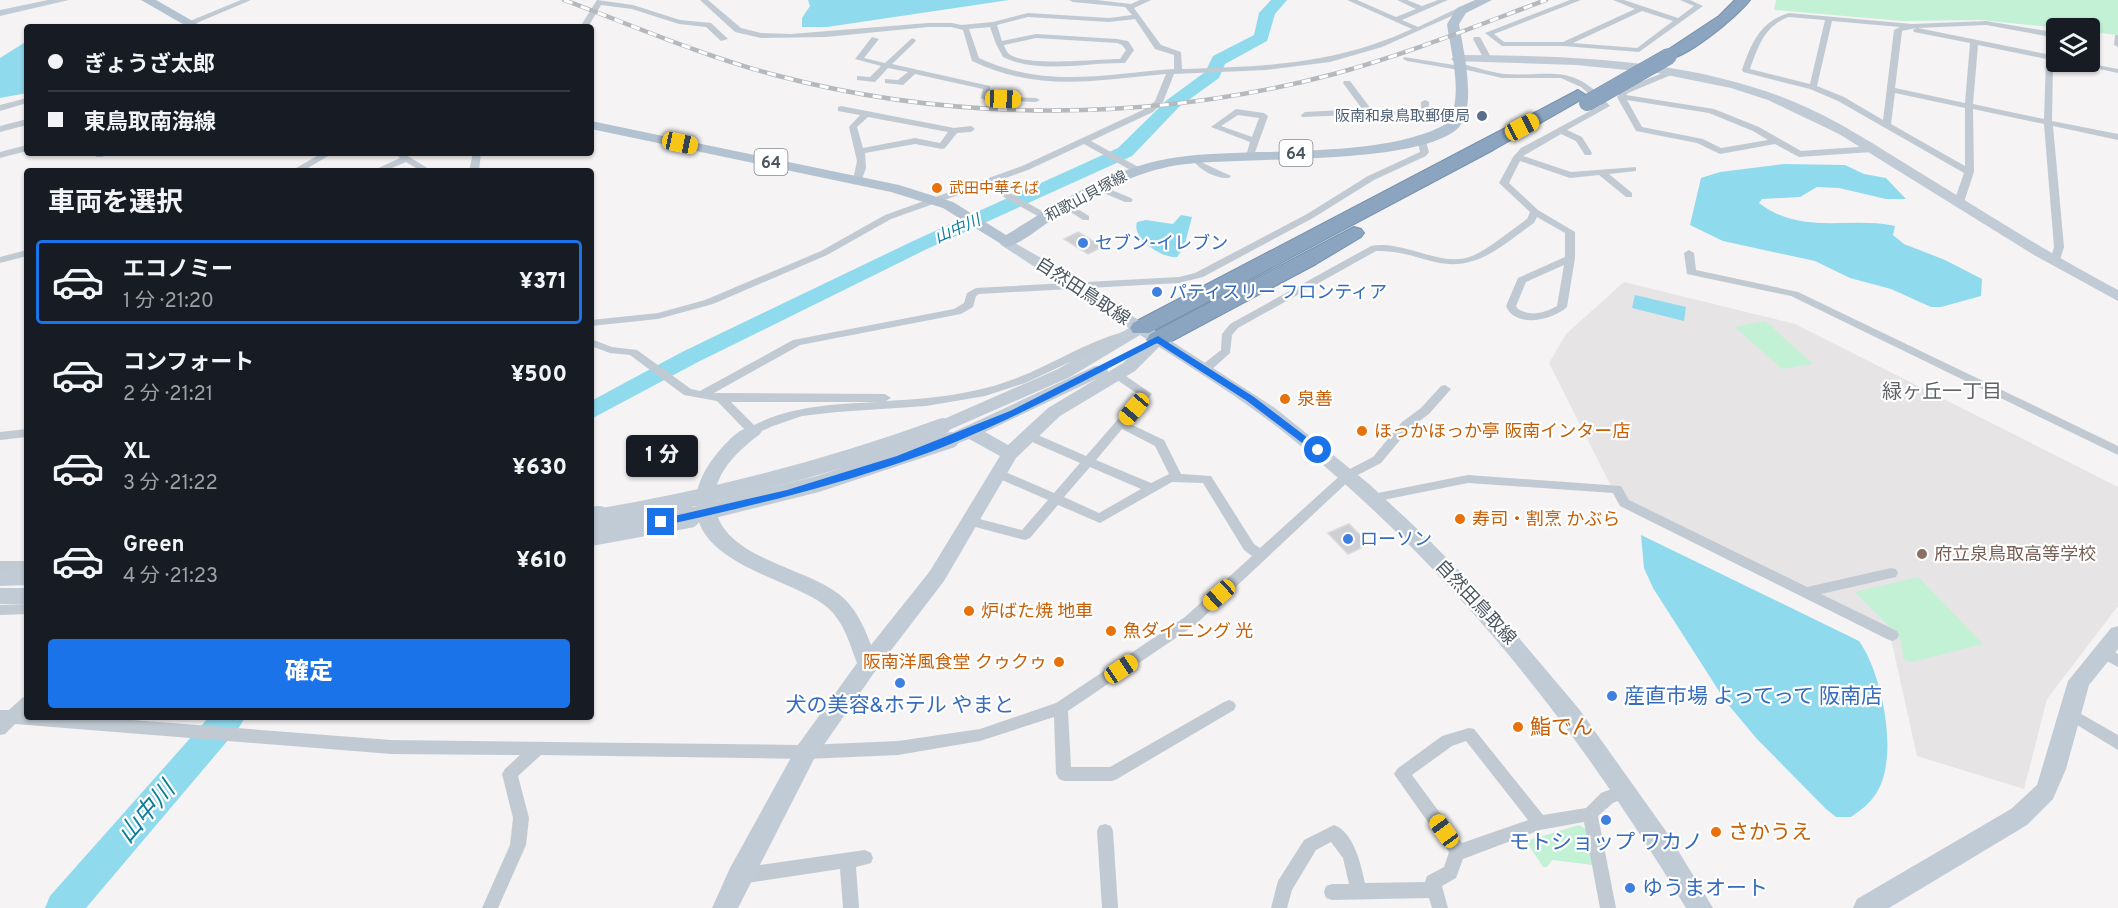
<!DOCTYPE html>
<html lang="ja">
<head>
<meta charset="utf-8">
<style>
  :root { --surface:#171b24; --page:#242831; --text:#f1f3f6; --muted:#9ea1a6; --line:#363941; --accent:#1a73e8 }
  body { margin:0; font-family:Overpass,"Noto Sans JP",sans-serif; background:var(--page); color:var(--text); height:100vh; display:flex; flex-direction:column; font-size:22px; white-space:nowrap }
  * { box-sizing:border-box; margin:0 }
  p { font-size:20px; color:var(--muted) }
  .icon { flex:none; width:33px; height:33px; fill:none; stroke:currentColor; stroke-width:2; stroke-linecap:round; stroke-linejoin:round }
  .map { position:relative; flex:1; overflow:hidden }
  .drawer { position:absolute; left:24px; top:168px; width:570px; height:552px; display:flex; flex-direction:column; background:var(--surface); border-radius:6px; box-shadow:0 2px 4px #0004 }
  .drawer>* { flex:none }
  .hud { position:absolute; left:24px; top:24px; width:570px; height:132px; border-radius:6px; box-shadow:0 2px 4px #0004; display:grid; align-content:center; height:132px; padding:0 24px; background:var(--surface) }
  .fabs { position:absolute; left:2046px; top:18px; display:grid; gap:12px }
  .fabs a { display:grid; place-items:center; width:54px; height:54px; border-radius:6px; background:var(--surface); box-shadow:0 2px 4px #0004; font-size:30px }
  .end { position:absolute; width:27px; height:27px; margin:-14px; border:8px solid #1a73e8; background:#fff; box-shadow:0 0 0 3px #fff }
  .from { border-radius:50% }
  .bubble { position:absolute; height:42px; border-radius:6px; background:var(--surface); box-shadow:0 2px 4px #0004; font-size:20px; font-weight:800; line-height:42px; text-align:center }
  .car { position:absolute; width:18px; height:36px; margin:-18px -9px; border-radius:8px; box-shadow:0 0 4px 2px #0007; background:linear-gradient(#f5c518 24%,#345 0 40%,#f5c518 0 76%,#345 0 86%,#f5c518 0) }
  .hud b { display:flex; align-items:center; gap:21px; height:57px; font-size:22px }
  .hud b+b { border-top:2px solid var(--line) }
  .hud i { width:15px; height:15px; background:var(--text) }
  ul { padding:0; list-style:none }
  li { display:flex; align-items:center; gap:18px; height:84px; margin:0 12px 9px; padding:0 12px; border:3px solid transparent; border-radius:6px }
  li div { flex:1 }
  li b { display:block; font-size:22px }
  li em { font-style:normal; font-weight:800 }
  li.selected { border-color:var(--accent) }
  li>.icon { width:54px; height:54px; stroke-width:1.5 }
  h2 { padding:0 24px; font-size:27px; line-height:72px }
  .action { display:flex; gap:12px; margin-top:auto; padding:12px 24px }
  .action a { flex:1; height:69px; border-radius:6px; background:var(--accent); color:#fff; font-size:24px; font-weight:800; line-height:69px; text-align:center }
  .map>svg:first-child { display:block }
  .education { fill:#e6e4e5 }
  .green { fill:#c3f1d5 }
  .water { fill:#90daee }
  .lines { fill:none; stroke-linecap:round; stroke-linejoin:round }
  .river { fill:#90daee; fill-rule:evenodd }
  .building { fill:#cdcfd5; stroke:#d7d9de; stroke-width:1.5 }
  .highway-casing { stroke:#7690ad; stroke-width:2 }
  .street { fill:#c1cad2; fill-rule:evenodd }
  .secondary { fill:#c1cbd6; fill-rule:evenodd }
  .primary { fill:#b3c2d1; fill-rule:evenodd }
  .highway { fill:#8ba5c1; fill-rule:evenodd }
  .rail-casing { stroke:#b5b8bd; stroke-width:4.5 }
  .rail { stroke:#fff; stroke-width:3; stroke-dasharray:9; stroke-linecap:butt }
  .highway-bridge-casing { stroke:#7690ad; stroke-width:17; stroke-linecap:butt }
  .secondary-bridge-far1 { stroke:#c1cbd6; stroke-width:16 }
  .secondary-bridge { stroke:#c1cbd6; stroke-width:22 }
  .highway-bridge { stroke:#8ba5c1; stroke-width:16 }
  .route { fill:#1a73e8 }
  .service-dot { fill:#5c6f8a; stroke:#fff; stroke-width:2 }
  .food-dot { fill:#e8710a; stroke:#fff; stroke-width:2 }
  .shop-dot { fill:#3f7fe0; stroke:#fff; stroke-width:2 }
  .education-dot { fill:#8d6e63; stroke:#fff; stroke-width:2 }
  .labels { text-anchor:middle; stroke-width:4.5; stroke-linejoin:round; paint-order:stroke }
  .far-service-label { font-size:15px; fill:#4e5e75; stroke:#fff; text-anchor:end }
  .far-food-label { font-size:15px; fill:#c56008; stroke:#fff; text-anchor:start }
  .far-street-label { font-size:15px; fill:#4a5661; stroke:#fff }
  .shield { fill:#fff; stroke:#808990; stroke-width:1.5 }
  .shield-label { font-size:16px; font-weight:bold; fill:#4a5661 }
  .far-water-label { font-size:16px; font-style:italic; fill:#0c7c9b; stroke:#fff }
  .shop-label { font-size:18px; fill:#366cbe; stroke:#fff; text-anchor:start }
  .street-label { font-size:18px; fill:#4a5661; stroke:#fff }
  .food-label { font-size:18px; fill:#c56008; stroke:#fff; text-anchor:start }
  .education-label { font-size:18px; fill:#785e54; stroke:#fff; text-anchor:start }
  .neighbourhood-label { font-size:20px; fill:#5f6368; stroke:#fff }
  .near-shop-label { font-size:21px; fill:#366cbe; stroke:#fff; text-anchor:start }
  .near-food-label { font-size:21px; fill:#c56008; stroke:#fff; text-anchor:start }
  .near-water-label { font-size:24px; font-style:italic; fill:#0c7c9b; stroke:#fff }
</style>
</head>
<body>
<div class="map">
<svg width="2118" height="908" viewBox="0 0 2118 908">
  <rect width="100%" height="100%" fill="#f5f3f3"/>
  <polygon class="education" points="1624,282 1795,324 2118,487 2118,606 2047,699 2024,789 1917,756 1890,634 1619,502 1549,363 1566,334"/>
  <g class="green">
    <polygon points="1776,0 2118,0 2118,35 2090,32 2090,28 2060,28 1980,20 1903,21 1774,10"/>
    <polygon points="1765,321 1813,364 1782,369 1735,327"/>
    <polygon points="1918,577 1983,644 1912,662 1904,660 1900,637 1855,592"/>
    <polygon points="1579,825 1586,829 1593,865 1552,860 1547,867 1543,867 1526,841"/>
  </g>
  <g class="water">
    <polygon points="808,0 1009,0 827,27 802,27 802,18 810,6"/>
    <polygon points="27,41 27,93 0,98 0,58"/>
    <path d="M1784 164 1845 165 1864 174 1886 178 1906 199H1886L1839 188 1817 187 1800 197 1762 199 1759 203C1802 236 1847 216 1895 226L1893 235 1904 244 1945 260 1982 279 1981 296 1941 307H1931L1891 289 1850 278 1815 261 1723 241 1690 225 1701 178 1720 172Z"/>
    <path d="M1181 215 1192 217 1184 247 1177 257C1164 259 1131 239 1137 222L1146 220 1173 224Z"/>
    <polygon points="1635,295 1686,307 1684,321 1632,308"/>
    <path d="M1641 535 1859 641C1883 674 1902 766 1872 799 1867 806 1858 812 1851 817H1836L1826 809 1757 739 1726 702 1653 588 1644 568Z"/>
  </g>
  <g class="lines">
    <g class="river">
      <polygon points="1271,0 1287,0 1275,14 1267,41 1225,64 1219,78 1179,107 1132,156 927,249 698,362 591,419 591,401 682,352 913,241 1118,148 1167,100 1205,72 1213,56 1254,35 1259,13"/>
      <polygon points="209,717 245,717 240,726 86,908 45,908 50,896"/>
    </g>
  </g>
  <g class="building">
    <polygon points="1078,232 1102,247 1088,254 1064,239"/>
    <polygon points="1349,524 1369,544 1348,554 1328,533"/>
  </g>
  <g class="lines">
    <g class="highway-casing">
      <g id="highway">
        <path d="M1735 0H1750C1739 15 1681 64 1663 59L1661 56 1663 53 1719 16Z"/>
        <polygon points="1578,90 1586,95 1584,98 1493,150 1149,333 1133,333 1130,328 1133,323"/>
        <polygon points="1354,227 1361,229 1364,233 1361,237 1316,264 1166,344 1150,344 1147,339 1150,334"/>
      </g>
    </g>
    <g class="street">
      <polygon points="241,0 251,0 192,25 185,23"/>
      <polygon points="597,0 633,5 680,20 711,23 728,39 721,41 706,27 679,24 632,9 601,5 588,27 580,27"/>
      <path d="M700 0H708L741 28 761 33 791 34 928 23H952L961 25 993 22 1028 13 1109 18 1132 15 1125 7 1073 2 1069 0H1097L1131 4 1140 0H1151L1134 8 1161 45 1181 52 1182 69C1267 66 1333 65 1412 29L1347 0H1357L1396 17 1416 9 1397 0H1407L1422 6 1438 0H1448L1402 20 1418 27 1458 8 1465 10 1382 47 1330 62 1266 70 1174 74 1163 102 1153 112 1091 141 1140 168V172H1134L1084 144 1028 170 992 183 1049 215V219H1043L984 186 891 219 827 255 713 304 658 319 591 326V320L658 313 705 300 821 251 885 215 1022 166 1147 108 1155 101 1166 74C1095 80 1040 93 972 61L963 30 951 27H928L826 37 761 38 735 32ZM1028 17 1109 22 1135 19 1155 49 1174 55V69C1104 74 1045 89 979 58L969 29 990 27 996 44 1003 57C1038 74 1084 63 1122 63H1125L1134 50 1128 41 1117 39 1036 34 1002 41 997 25ZM1036 38 1117 43 1122 45 1126 50 1120 59C1097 59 1026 67 1009 54 1007 52 1005 48 1004 45Z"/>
      <path d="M1570 0H1581L1494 34 1504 42H1563L1635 9 1613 0H1624L1678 18 1694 6 1680 0H1690L1703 6 1639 52 1563 46H1502L1485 33ZM1642 11 1673 21 1637 48 1573 43Z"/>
      <path d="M1789 13 1912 24 1986 21 2053 32V56L2056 57V61H2053L2052 121 2118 134V140L2053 126 2064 247 2059 263 2055 264 2050 261 2054 247 2044 124 1973 109 1974 172 1964 202 1959 205 1956 204 1954 202 1964 173 1838 101 1810 89 1743 72 1742 70C1751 44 1760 21 1789 13ZM1789 17 1825 20 1810 84 1750 69C1758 47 1765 25 1789 17ZM1832 21 1900 27 1894 30 1883 120 1844 97 1817 86ZM1986 25 2046 36V54L1918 28ZM1916 28 1913 30 1914 32 1970 43 1965 103 1895 88 1902 31ZM1978 45 2046 59 2044 119 1973 104ZM1895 93 1965 108V166L1891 124Z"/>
      <polygon points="2115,35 2118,35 2118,47 2114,45"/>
      <polygon points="872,37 879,39 864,58 885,63 912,38 916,40 915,42 892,64 990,86 990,96 1036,98 1040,100 1036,102 985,100 981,98 983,89 915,74 903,85 885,83 885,79 898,80 908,72 888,68 875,82 857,80 857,76 870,77 881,66 855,59"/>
      <polygon points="1474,37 1480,37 1492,59 1491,61 1485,61 1473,39"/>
      <path d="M1404 57 1454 65 1458 63C1473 66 1489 72 1504 74 1553 77 1572 62 1610 106L1567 130 1582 137 1592 153 1591 155H1585L1576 141 1561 134 1523 156 1571 172 1636 167V171L1609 174 1632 193V197H1626L1599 175 1570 178 1520 161 1509 183 1538 210 1575 232V258L1567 307C1553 320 1515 329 1506 306L1518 278 1565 257V233L1537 217 1534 223C1502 245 1477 272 1435 262 1415 257 1397 250 1376 251L1238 328 1232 335 1230 353 1210 371H1202L1200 368 1202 365 1221 350 1222 334 1230 324 1371 246C1404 239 1442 269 1472 256 1489 249 1511 230 1527 219L1530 212 1499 183 1513 157 1521 148 1601 105 1581 87 1561 78H1502L1463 69 1459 70 1407 61 1403 59ZM1564 265 1557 306C1544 313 1531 317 1518 309L1516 306 1526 282Z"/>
      <polygon points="2066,62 2080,62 2118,69 2118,73"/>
      <path d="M1668 71H1671V75L1628 93 1626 95 1714 109 1759 127 1801 151 1872 146 1876 149 1872 152 1799 157 1775 144 1720 154 1697 143 1636 131 1617 97 1622 89ZM1627 100 1709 113 1753 131 1768 140 1721 148 1703 139 1642 127Z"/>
      <polygon points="1344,81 1350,81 1371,109 1421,114 1421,102 1425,100 1429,102 1429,115 1457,118 1461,121 1457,124 1379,114 1302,117 1301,115 1305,112 1362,109 1343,83"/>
      <polygon points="27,98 27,103 0,111 0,105"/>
      <path d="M841 106 954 128 971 126 975 129 971 132 957 133 945 148 942 149 915 144 865 153 866 168 861 182 858 183 853 180 857 161 849 127 860 115 838 111V107ZM868 117 948 132 940 143 915 138 863 148 857 127Z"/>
      <path d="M1236 109 1264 113 1268 116 1253 158H1247L1246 156 1250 142 1211 127ZM1238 115 1259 118 1252 137 1221 126Z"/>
      <polygon points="27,119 27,125 0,132 0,126"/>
      <path d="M1422 139 1426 142 1429 152 1426 156 1374 180 1313 218 1203 277 1179 283 979 294 976 296 973 307 961 314 800 345 714 393 885 394 891 398 886 401C930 399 976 394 1017 378 1053 364 1086 342 1123 332L1128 335 1025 383 985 396 926 406 837 412 802 416 773 426 753 435 749 434 717 401 684 395 630 355 610 353 591 346V339L612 347 637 350 691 389 700 391 793 340 954 309 964 303 967 293 976 288 1179 277 1195 273 1307 214 1368 176 1420 152 1418 142ZM731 402H880C837 404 794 405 754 425Z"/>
      <polygon points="27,145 27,151 0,158 0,152"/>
      <polygon points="96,153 110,153 102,157 96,157"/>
      <polygon points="322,153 333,153 303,171 291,171"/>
      <polygon points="398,153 411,153 408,156 432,171 421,171 406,162 385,171 372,171 400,158 397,155"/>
      <polygon points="473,153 481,153 479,171 469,171"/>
      <path d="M1196 156 1199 157 1203 163 1231 176 1229 178C1216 179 1199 170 1192 159Z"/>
      <polygon points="1097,184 1131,198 1133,200 1131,202 1125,202 1094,189 1094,185"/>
      <polygon points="1066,202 1089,216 1089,220 1083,220 1063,207 1063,203"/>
      <polygon points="27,250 27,256 0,263 0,257"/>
      <polygon points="1689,250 1694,253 1696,270 1798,292 2118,446 2118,455 1791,296 1687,274 1684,253"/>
      <path d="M1117 370 1152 394 1128 423 1164 440 1181 474 1211 476 1254 544 1260 548 1344 472 1373 457 1402 422 1421 408 1441 386 1445 385 1451 389 1429 414 1410 428 1381 463 1352 478 1195 625 1068 711 1071 767H1110L1224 702 1229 700 1234 702 1236 706 1234 710 1117 779 1112 781H1064L1059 779 1056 774 1054 717 980 741 898 755 806 759 541 755 518 776 529 818 526 845 498 908H482L510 845 513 818 502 774 505 769 520 755 391 754 15 724 5 734 0 735V710H9L22 698 27 696V717H93L391 740 806 745 898 741 980 729 1056 703 1185 617 1252 556 1244 550 1203 483 1172 482 1100 523 1058 505 1030 538 1025 540 964 524 962 521 964 518 968 516 1022 530 1048 500 993 476 991 473 993 470H1001L1054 493 1080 463 1023 438 1021 435 1023 432H1031L1086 456 1139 395 1113 377 1111 374ZM1122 429 1155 446 1169 474 1151 483 1096 460ZM1090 467 1141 489 1099 513 1064 497Z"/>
      <polygon points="27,429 27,437 0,440 0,432"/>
      <polygon points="1468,475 1621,486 1629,500 1807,587 1891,568 1896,569 1898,573 1896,577 1821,594 1897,631 1899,635 1897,639 1892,641 1887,639 1620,506 1613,493 1468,483 1373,502 1369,501 1367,498 1369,495 1373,494"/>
      <rect x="0" y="561" width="27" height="10"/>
      <polygon points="27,604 27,614 0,615 0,605"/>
      <polygon points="2103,646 2118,654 2118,667 2098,656 2096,652 2098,648"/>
      <polygon points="2069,707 2118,735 2118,750 2064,717 2062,713 2064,709"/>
      <path d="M1469 728 1474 729 1543 815 1586 808 1601 793 1624 784 1629 786 1632 791 1629 796 1613 803 1598 816 1616 908H1600L1584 822 1540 830 1463 859 1456 878 1442 886 1448 908H1432L1429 898 1332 900 1326 898 1324 892 1326 886 1332 884H1349L1343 858 1331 842 1316 850 1292 890 1287 908H1271L1278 881 1304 840 1334 825C1354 832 1361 865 1365 883L1425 882 1427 876 1444 867 1449 852 1394 774 1397 769 1442 736ZM1466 741 1528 820 1462 843 1412 775 1452 746Z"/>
      <polygon points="1105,824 1111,826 1113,831 1118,908 1102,908 1097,831 1099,826"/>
      <polygon points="865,850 871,853 873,858 871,863 856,867 859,908 843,908 840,869 740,884 734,882 732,876 734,870 740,868"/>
    </g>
    <g class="secondary">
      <polygon points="48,0 69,0 0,16 0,10"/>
      <path d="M1457 55C1570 56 1686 58 1792 101 1837 119 1878 147 1919 172 1984 212 2050 254 2118 290V301L2034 255 1839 134 1768 100 1731 88 1657 73 1576 65 1453 61 1451 59Z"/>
      <path d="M1006 238 1050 263 1275 408 1369 484 1426 537 1480 592 1579 709 1668 834 1713 908H1686C1581 733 1456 573 1297 443 1254 407 1206 377 1159 347L1135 371 1060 416 1016 458 944 581 876 670 814 759 738 908H712L730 868 798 745 857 663C849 642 843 618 823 604 785 577 691 562 696 500 697 482 707 465 719 451 728 441 744 422 759 427L762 431 759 435C739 450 717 470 715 496 711 557 803 565 840 595 855 607 864 626 871 645L930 571 1000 456 969 439 951 446 945 444 942 440 945 436 1095 366H1107L1108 372 1123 363 1148 340 1140 335 1070 377 949 430H937L934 426 937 422 1058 369 1129 328 1001 245 999 242 1001 239ZM1098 378 1048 408 1008 445 985 432Z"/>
      <polygon points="27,569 27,585 0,586 0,570"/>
      <rect x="0" y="588" width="27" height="16"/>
      <polygon points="2118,626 2118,649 2089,685 2066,769 2053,799 2027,825 1889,908 1853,908 1857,899 2011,809 2037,785 2068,681 2111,628"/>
    </g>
    <g class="primary">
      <polygon points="141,0 156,0 203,27 188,27"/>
      <path d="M1475 0H1492L1466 13 1459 24C1463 49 1479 112 1456 130 1410 166 1242 156 1178 165 1133 172 1091 196 1053 219 1039 228 1023 243 1006 247L943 208 891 192 591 129V121L899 185 953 202 1006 235C1060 202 1115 165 1179 157 1254 147 1384 160 1448 123 1464 95 1451 54 1447 24L1457 8Z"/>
    </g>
    <use href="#highway" class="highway"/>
    <g class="rail-casing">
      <path id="rail" d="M564 0C634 26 703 56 775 75 956 123 1154 122 1334 74 1407 54 1476 26 1546 0"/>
    </g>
    <use href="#rail" class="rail"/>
    <g class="highway-bridge-casing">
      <polyline id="highway-bridge" points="1587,103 1669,56"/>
    </g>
    <g class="secondary-bridge-far1">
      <path d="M591 518C712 498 828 468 943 426"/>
      <polyline points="682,518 818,484 951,440"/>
    </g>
    <g class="secondary-bridge">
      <polyline points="591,518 599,517"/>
      <polyline points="591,535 689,517"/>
    </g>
    <use href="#highway-bridge" class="highway-bridge"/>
  </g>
  <path class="route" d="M1158 336 1254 397 1321 448V452H1314L1247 401 1157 343C1074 386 991 432 902 462 823 489 743 508 661 526L656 522 661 519 787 490 897 456 1010 411Z"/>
  <circle class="service-dot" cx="1482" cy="116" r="6"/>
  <g class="food-dot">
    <circle cx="937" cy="188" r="6"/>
    <circle cx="1285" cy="399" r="6"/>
    <circle cx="1362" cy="431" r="6"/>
    <circle cx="1460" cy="519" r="6"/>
    <circle cx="969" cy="611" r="6"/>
    <circle cx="1111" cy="631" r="6"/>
    <circle cx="1059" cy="662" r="6"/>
    <circle cx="1518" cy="727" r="6"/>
    <circle cx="1716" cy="832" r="6"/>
  </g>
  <g class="shop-dot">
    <circle cx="1083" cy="243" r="6"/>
    <circle cx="1157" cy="292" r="6"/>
    <circle cx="1348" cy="539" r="6"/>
    <circle cx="900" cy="683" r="6"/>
    <circle cx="1612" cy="696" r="6"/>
    <circle cx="1606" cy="820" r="6"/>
    <circle cx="1630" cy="888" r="6"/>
  </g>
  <circle class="education-dot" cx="1922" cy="554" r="6"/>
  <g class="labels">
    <g class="far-service-label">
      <text x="1470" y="121">阪南和泉鳥取郵便局</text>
    </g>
    <g class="far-food-label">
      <text x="949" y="193">武田中華そば</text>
    </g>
    <g class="far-street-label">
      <text transform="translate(1086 196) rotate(-28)" y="5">和歌山貝塚線</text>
    </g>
    <g class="shield">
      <rect x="1279.5" y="140" width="33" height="26" rx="4.5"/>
      <rect x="754.5" y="149" width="33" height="26" rx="4.5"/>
    </g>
    <g class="shield-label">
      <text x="1296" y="159">64</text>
      <text x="771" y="168">64</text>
    </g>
    <g class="far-water-label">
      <text transform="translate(957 228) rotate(-24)" y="6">山中川</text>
    </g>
    <g class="shop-label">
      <text x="1095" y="249">セブン-イレブン</text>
      <text x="1169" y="298">パティスリー フロンティア</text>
      <text x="1360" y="545">ローソン</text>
    </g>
    <g class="street-label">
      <text transform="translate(1083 291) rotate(33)" y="6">自然田鳥取線</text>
      <text transform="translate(1476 602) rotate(47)" y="6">自然田鳥取線</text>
    </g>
    <g class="food-label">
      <text x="1297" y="405">泉善</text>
      <text x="1374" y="437">ほっかほっか亭 阪南インター店</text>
      <text x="1472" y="525">寿司・割烹 かぶら</text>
      <text x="981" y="617">炉ばた焼 地車</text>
      <text x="1123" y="637">魚ダイニング 光</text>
      <text x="1047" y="668" text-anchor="end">阪南洋風食堂 クゥクゥ</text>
    </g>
    <g class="education-label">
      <text x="1934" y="560">府立泉鳥取高等学校</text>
    </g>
    <g class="neighbourhood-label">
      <text x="1942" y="398">緑ヶ丘一丁目</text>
    </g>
    <g class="near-shop-label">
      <text x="1624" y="703">産直市場 よってって 阪南店</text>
      <text x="900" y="712" text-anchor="middle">犬の美容&amp;ホテル やまと</text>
      <text x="1606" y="849" text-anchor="middle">モトショップ ワカノ</text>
      <text x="1642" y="895">ゆうまオート</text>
    </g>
    <g class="near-food-label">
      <text x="1530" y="734">鮨でん</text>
      <text x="1728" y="839">さかうえ</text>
    </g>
    <g class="near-water-label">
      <text transform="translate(146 812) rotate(-49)" y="8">山中川</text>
    </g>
  </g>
</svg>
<div class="fabs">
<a><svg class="icon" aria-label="layers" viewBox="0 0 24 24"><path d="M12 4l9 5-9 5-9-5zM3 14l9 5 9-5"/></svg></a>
</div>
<i class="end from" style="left:1318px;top:450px"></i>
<i class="end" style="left:661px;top:522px"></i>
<div class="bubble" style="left:626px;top:435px;width:72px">1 分</div>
<i class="car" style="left:1003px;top:99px;rotate:92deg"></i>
<i class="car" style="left:1522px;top:127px;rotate:62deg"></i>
<i class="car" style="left:680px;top:143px;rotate:102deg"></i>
<i class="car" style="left:1134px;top:409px;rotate:220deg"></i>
<i class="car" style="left:1219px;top:595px;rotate:228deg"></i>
<i class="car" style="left:1121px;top:669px;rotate:56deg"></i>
<i class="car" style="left:1444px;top:831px;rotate:324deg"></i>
<div class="hud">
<b><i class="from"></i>ぎょうざ太郎</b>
<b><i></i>東鳥取南海線</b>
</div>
<section class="drawer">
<h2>車両を選択</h2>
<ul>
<li class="selected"><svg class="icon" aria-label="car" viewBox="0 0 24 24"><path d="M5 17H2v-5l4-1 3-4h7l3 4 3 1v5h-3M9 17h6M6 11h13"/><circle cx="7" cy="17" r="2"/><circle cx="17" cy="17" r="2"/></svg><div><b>エコノミー</b><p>1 分 · 21:20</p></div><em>¥371</em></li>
<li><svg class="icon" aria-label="car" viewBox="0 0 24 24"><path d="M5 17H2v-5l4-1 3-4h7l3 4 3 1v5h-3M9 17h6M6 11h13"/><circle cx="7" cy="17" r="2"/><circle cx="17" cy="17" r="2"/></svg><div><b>コンフォート</b><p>2 分 · 21:21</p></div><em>¥500</em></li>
<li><svg class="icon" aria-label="car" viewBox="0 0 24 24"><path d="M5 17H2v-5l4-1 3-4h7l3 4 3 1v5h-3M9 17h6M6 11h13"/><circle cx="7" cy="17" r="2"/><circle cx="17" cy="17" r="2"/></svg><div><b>XL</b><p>3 分 · 21:22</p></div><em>¥630</em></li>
<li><svg class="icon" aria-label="car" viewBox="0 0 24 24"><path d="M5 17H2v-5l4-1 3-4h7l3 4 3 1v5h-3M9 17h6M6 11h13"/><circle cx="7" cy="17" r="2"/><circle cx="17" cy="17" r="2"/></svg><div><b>Green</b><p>4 分 · 21:23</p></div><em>¥610</em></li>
</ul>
<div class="action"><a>確定</a></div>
</section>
</div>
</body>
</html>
